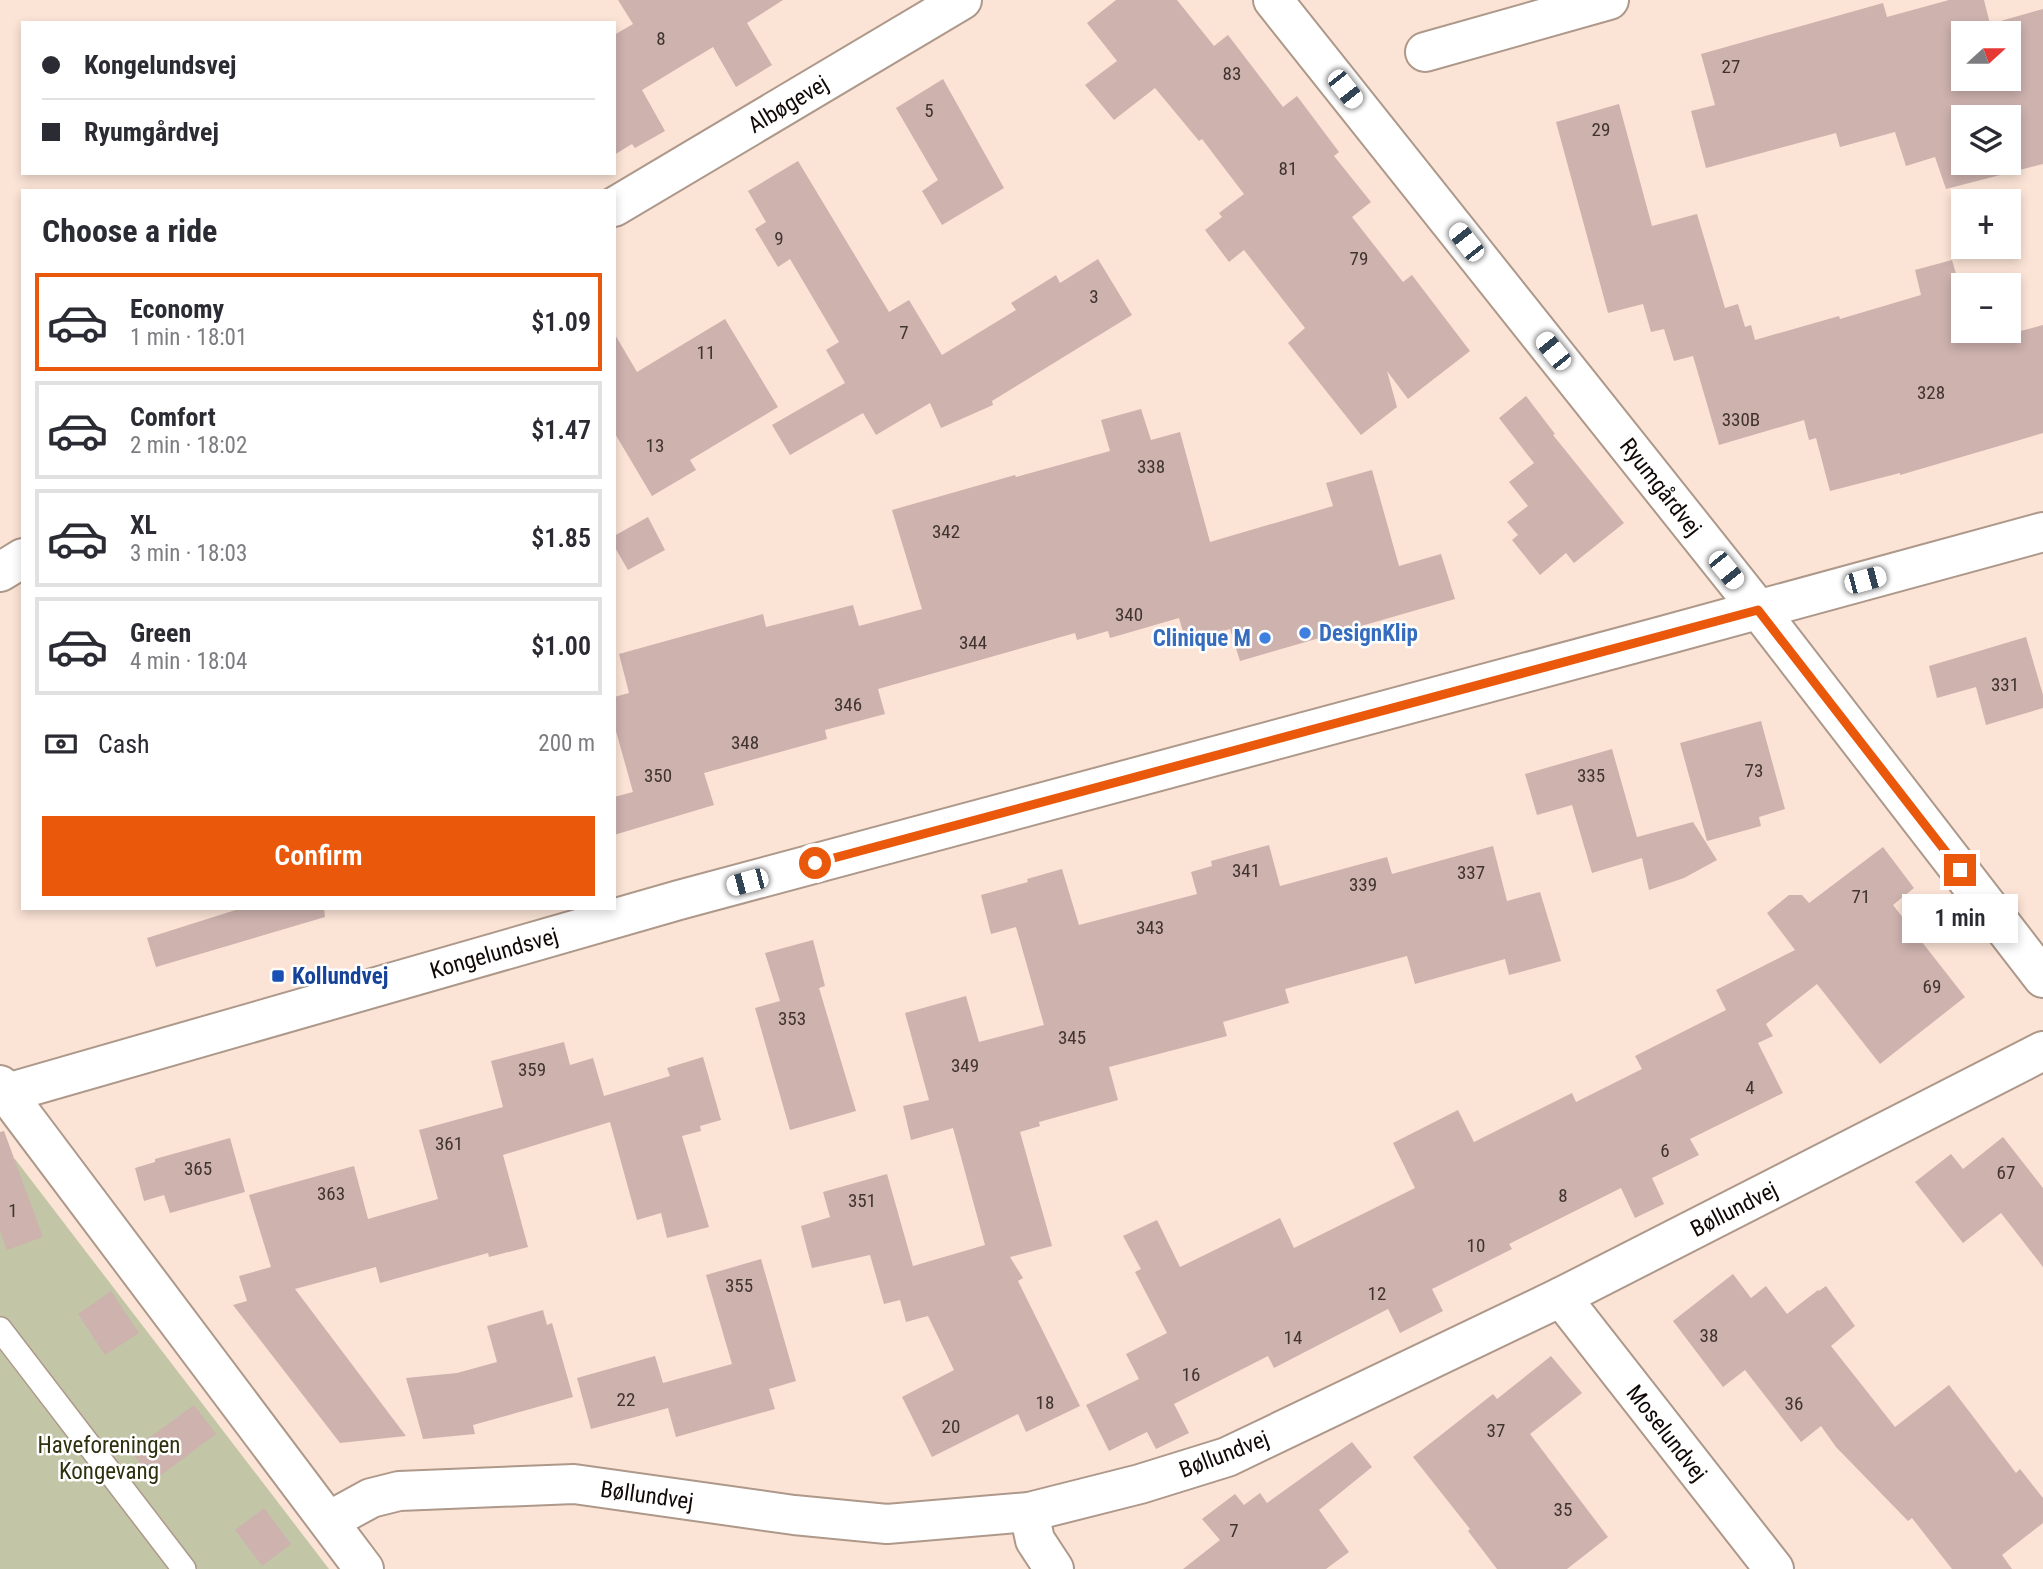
<!DOCTYPE html>
<html lang="en">
<head>
<meta charset="utf-8">
<style>
  :root { --surface:#fff; --page:#f2f2f3; --text:#2b2b33; --muted:#7c7c81; --line:#e1e1e2; --accent:#ea580c }
  body { margin:0; font-family:"Roboto Condensed",sans-serif; background:var(--page); color:var(--text); height:100vh; display:flex; flex-direction:column; font-size:26px; white-space:nowrap }
  * { box-sizing:border-box; margin:0 }
  p { font-size:23px; color:var(--muted) }
  .icon { flex:none; width:38px; height:38px; fill:none; stroke:currentColor; stroke-width:2; stroke-linecap:round; stroke-linejoin:round }
  .map { position:relative; flex:1; overflow:hidden }
  .panel { position:absolute; left:21px; top:189px; width:595px; height:721px; display:flex; flex-direction:column; background:var(--surface); border-radius:0px; box-shadow:0 4px 10px #0003 }
  .panel>* { flex:none }
  .banner { position:absolute; left:21px; top:21px; width:595px; height:154px; border-radius:0px; box-shadow:0 4px 10px #0003; display:grid; align-content:center; height:154px; padding:0 21px; background:var(--surface) }
  .needle { width:46px; rotate:69deg }
  .fabs { position:absolute; left:1951px; top:21px; display:grid; gap:14px }
  .fabs a { display:grid; place-items:center; width:70px; height:70px; border-radius:0px; background:var(--surface); box-shadow:0 4px 10px #0003; font-size:35px }
  .end { position:absolute; width:32px; height:32px; margin:-16px; border:9px solid #ea580c; background:#fff; box-shadow:0 0 0 4px #fff }
  .from { border-radius:50% }
  .bubble { position:absolute; height:49px; border-radius:0px; background:var(--surface); box-shadow:0 4px 10px #0003; font-size:23px; font-weight:600; line-height:49px; text-align:center }
  .car { position:absolute; width:21px; height:42px; margin:-21px -10px; border-radius:9px; box-shadow:0 0 5px 2px #0007; background:linear-gradient(#fff 24%,#345 0 40%,#fff 0 76%,#345 0 86%,#fff 0) }
  .banner b { display:flex; align-items:center; gap:24px; height:66px; font-size:26px }
  .banner b+b { border-top:2px solid var(--line) }
  .banner i { width:18px; height:18px; background:var(--text) }
  ul { padding:0; list-style:none }
  li { display:flex; align-items:center; gap:21px; height:98px; margin:0 14px 10px; padding:0 7px; border:4px solid var(--line); border-radius:0px }
  li div { flex:1 }
  li b { display:block; font-size:26px }
  li em { font-style:normal; font-weight:600 }
  li.on { border-color:var(--accent) }
  li>.icon { width:63px; height:63px; stroke-width:1.5 }
  h2 { padding:0 21px; font-size:32px; line-height:84px }
  .pay { display:flex; align-items:center; gap:18px; height:77px; padding:0 21px; font-size:26px }
  .pay p { margin-inline-start:auto }
  .button { display:flex; gap:14px; margin-top:auto; padding:14px 21px }
  .button a { flex:1; height:80px; border-radius:0px; background:var(--accent); color:#fff; font-size:28px; font-weight:600; line-height:80px; text-align:center }
  .map>svg:first-child { display:block }
  .green { fill:#c2c6a6 }
  .building { fill:#cdb2ae; fill-rule:evenodd }
  .lines { fill:none; stroke-linecap:round; stroke-linejoin:round }
  .lane-casing { stroke:#ad988a; stroke-width:26 }
  .street-casing { stroke:#ad988a; stroke-width:42 }
  .secondary-casing { stroke:#ad988a; stroke-width:42 }
  .lane { stroke:#fff; stroke-width:23 }
  .street { stroke:#fff; stroke-width:38 }
  .secondary { stroke:#fff; stroke-width:38 }
  .route { stroke:#ea580c; stroke-width:9 }
  .shop-dot { fill:#3f7fe0; stroke:#fff; stroke-width:2.5 }
  .transit-dot { fill:#1a4fb4; stroke:#fff; stroke-width:2.5 }
  .labels { text-anchor:middle; stroke-width:5; stroke-linejoin:round; paint-order:stroke }
  .number-label { font-size:19px; fill:#403330 }
  .street-label { font-size:23px; fill:#110906; stroke:#fff }
  .shop-label { font-size:23px; font-weight:bold; fill:#366cbe; stroke:#fff; text-anchor:start }
  .transit-label { font-size:23px; font-weight:bold; fill:#164399; stroke:#fff; text-anchor:start }
  .park-label { font-size:23px; fill:#2e300e; stroke:#fff }
</style>
</head>
<body>
<div class="map">
<svg width="2043" height="1569" viewBox="0 0 2043 1569">
  <rect width="100%" height="100%" fill="#fbe4d6"/>
  <polygon class="green" points="15,1159 329,1569 0,1569 0,1163"/>
  <g class="building">
    <polygon points="618,0 783,0 747,23 772,65 736,87 713,47 642,90 665,131 635,148 632,144 614,155 614,35 633,24"/>
    <polygon points="1116,0 1177,0 1214,46 1228,35 1283,107 1297,96 1339,152 1334,156 1371,202 1352,217 1403,282 1412,275 1470,351 1408,399 1387,371 1397,407 1361,435 1288,343 1305,328 1244,250 1229,262 1205,230 1222,217 1219,213 1244,194 1202,139 1199,141 1155,88 1114,120 1085,85 1117,61 1087,23"/>
    <path d="M1949 0H1984L1990 24 2043 9V164L1946 189 1935 157 1906 166 1895 132 1840 147 1836 133 1706 168 1691 111 1715 105 1701 54 1883 3 1887 17ZM1964 33H2009V79H1964ZM1964 117H2009V163H1964Z"/>
    <polygon points="943,79 1004,188 942,225 922,191 938,180 896,108"/>
    <polygon points="1619,104 1652,226 1697,214 1725,308 1738,304 1745,327 1751,325 1755,340 1839,316 1840,319 1921,295 1915,270 1952,260 1964,301 1964,331 1972,331 1975,343 2043,325 2043,433 1900,475 1900,473 1830,491 1816,438 1809,440 1804,420 1719,445 1693,356 1674,361 1664,329 1651,332 1643,304 1608,313 1556,122"/>
    <polygon points="798,161 889,312 909,300 942,355 1016,310 1011,303 1056,275 1060,283 1098,259 1132,315 992,401 993,405 941,428 930,403 876,435 863,413 790,455 772,425 845,383 826,350 839,342 790,259 778,267 755,229 766,222 748,191"/>
    <polygon points="725,319 778,407 690,460 696,470 652,496 614,432 614,333 637,372"/>
    <polygon points="1526,396 1555,434 1553,435 1624,523 1574,563 1566,553 1540,575 1512,540 1518,535 1507,522 1528,506 1509,482 1534,463 1499,418"/>
    <polygon points="1141,409 1151,440 1180,432 1210,542 1333,506 1326,483 1372,470 1399,566 1441,554 1455,599 1240,661 1230,629 1186,642 1179,618 1110,638 1108,631 1077,640 1075,633 878,689 885,714 825,730 827,739 704,773 714,805 614,835 614,797 633,792 614,724 614,697 629,693 619,654 763,614 766,627 853,605 859,626 922,609 892,510 1015,475 1016,477 1110,451 1101,420"/>
    <polygon points="648,517 665,550 628,570 614,546 614,536"/>
    <polygon points="2026,637 2043,695 2043,708 1986,725 1976,687 1937,698 1929,666"/>
    <polygon points="1761,721 1785,809 1759,817 1761,826 1707,841 1680,743"/>
    <polygon points="1612,749 1637,837 1693,822 1717,860 1684,878 1649,890 1642,858 1592,873 1572,805 1537,815 1525,774"/>
    <polygon points="1269,845 1280,886 1387,857 1392,874 1493,846 1507,901 1540,892 1561,961 1509,975 1505,959 1415,984 1407,956 1285,989 1289,1003 1223,1022 1227,1036 1109,1067 1118,1100 1039,1122 1040,1126 1020,1132 1052,1246 1010,1257 1023,1278 1018,1281 1080,1406 1026,1432 1018,1414 932,1457 902,1397 954,1370 928,1316 906,1322 900,1300 884,1304 870,1255 812,1268 801,1226 830,1217 823,1192 887,1174 913,1266 985,1245 953,1128 911,1140 903,1106 929,1100 905,1013 966,996 979,1042 1044,1025 1016,927 991,934 981,895 1028,882 1027,879 1062,869 1079,925 1197,894 1191,872 1212,866 1211,861"/>
    <polygon points="1883,847 1914,888 1893,905 1965,997 1880,1064 1817,984 1766,1024 1773,1036 1758,1043 1783,1093 1690,1139 1699,1155 1652,1178 1664,1204 1635,1218 1621,1188 1509,1244 1512,1249 1432,1289 1443,1311 1400,1333 1388,1309 1274,1368 1268,1356 1174,1404 1189,1433 1156,1449 1147,1432 1109,1451 1086,1405 1139,1379 1126,1354 1167,1333 1135,1272 1141,1269 1123,1236 1157,1220 1180,1267 1280,1218 1294,1248 1415,1188 1393,1143 1458,1110 1474,1142 1572,1093 1576,1102 1642,1069 1635,1056 1726,1010 1716,990 1795,950 1767,913 1789,895 1802,895 1809,903"/>
    <polygon points="242,908 324,908 325,917 156,967 147,938"/>
    <polygon points="813,940 825,986 819,988 856,1111 790,1130 755,1008 780,1001 765,953"/>
    <polygon points="564,1042 570,1065 593,1058 604,1096 670,1076 667,1068 703,1057 721,1120 700,1126 701,1131 682,1136 709,1227 667,1238 661,1213 637,1220 610,1122 503,1155 528,1247 489,1257 488,1253 380,1283 376,1267 295,1289 406,1436 340,1443 233,1305 247,1301 239,1276 271,1267 249,1195 354,1166 368,1219 438,1199 419,1130 503,1107 491,1061"/>
    <polygon points="4,1131 43,1237 7,1250 0,1231 0,1132"/>
    <polygon points="2003,1137 2043,1188 2043,1267 2001,1213 1963,1243 1915,1182 1951,1154 1963,1169"/>
    <polygon points="230,1138 245,1192 170,1213 164,1195 144,1201 135,1168 155,1162 155,1159"/>
    <polygon points="761,1259 796,1381 769,1389 775,1409 676,1437 668,1408 591,1429 577,1378 655,1356 663,1383 732,1364 706,1275"/>
    <polygon points="1733,1274 1751,1298 1766,1286 1787,1314 1818,1290 1819,1291 1826,1286 1855,1326 1831,1346 1895,1427 1949,1385 2016,1473 2020,1469 2043,1498 2043,1523 2002,1555 2012,1569 1952,1569 1912,1518 1908,1521 1836,1447 1821,1426 1801,1442 1745,1370 1723,1387 1673,1321"/>
    <polygon points="111,1291 139,1333 105,1355 78,1314"/>
    <polygon points="543,1310 547,1325 552,1323 573,1397 473,1425 475,1434 423,1439 406,1378 457,1373 497,1362 487,1326"/>
    <polygon points="1551,1356 1582,1393 1530,1434 1608,1537 1567,1569 1497,1569 1468,1531 1470,1529 1413,1457 1493,1394 1497,1399"/>
    <polygon points="194,1405 216,1434 153,1481 131,1451"/>
    <polygon points="1352,1442 1372,1467 1319,1510 1349,1552 1326,1569 1183,1569 1220,1540 1202,1519 1235,1494 1244,1505 1260,1493 1267,1503"/>
    <polygon points="264,1508 291,1544 262,1566 235,1530"/>
  </g>
  <g class="lines">
    <g class="lane-casing">
      <polyline id="lane" points="0,1329 184,1569"/>
    </g>
    <g class="street-casing">
      <g id="street">
        <polyline points="1273,0 1758,609 2043,978"/>
        <polyline points="1425,52 1609,0"/>
        <polyline points="614,207 962,0"/>
        <polyline points="0,572 23,558"/>
        <polyline points="0,1085 364,1569"/>
        <polyline points="1561,1297 1774,1569"/>
        <polyline points="1029,1512 1035,1540 1054,1569"/>
        <polyline points="329,1521 371,1498 399,1491 574,1484 794,1515 887,1524 1029,1512 1140,1484 1227,1457 1561,1297 2043,1051"/>
      </g>
    </g>
    <g class="secondary-casing">
      <polyline id="secondary" points="0,1095 679,900 1662,636 2043,532"/>
    </g>
    <use href="#lane" class="lane"/>
    <use href="#street" class="street"/>
    <use href="#secondary" class="secondary"/>
  </g>
  <g class="lines">
    <polyline class="route" points="815,863 1758,610 1960,870"/>
  </g>
  <g class="shop-dot">
    <circle cx="1305" cy="633" r="7"/>
    <circle cx="1265" cy="638" r="7"/>
  </g>
  <rect class="transit-dot" x="271" y="969" width="14" height="14" rx="3.5"/>
  <g class="labels">
    <g class="number-label">
      <text x="661" y="45">8</text>
      <text x="1731" y="73">27</text>
      <text x="1232" y="80">83</text>
      <text x="929" y="117">5</text>
      <text x="1601" y="136">29</text>
      <text x="1288" y="175">81</text>
      <text x="779" y="245">9</text>
      <text x="1359" y="265">79</text>
      <text x="1094" y="303">3</text>
      <text x="904" y="339">7</text>
      <text x="706" y="359">11</text>
      <text x="1931" y="399">328</text>
      <text x="1741" y="426">330B</text>
      <text x="655" y="452">13</text>
      <text x="1151" y="473">338</text>
      <text x="946" y="538">342</text>
      <text x="1129" y="621">340</text>
      <text x="973" y="649">344</text>
      <text x="2005" y="691">331</text>
      <text x="848" y="711">346</text>
      <text x="745" y="749">348</text>
      <text x="1754" y="777">73</text>
      <text x="658" y="782">350</text>
      <text x="1591" y="782">335</text>
      <text x="1246" y="877">341</text>
      <text x="1471" y="879">337</text>
      <text x="1363" y="891">339</text>
      <text x="1861" y="903">71</text>
      <text x="1150" y="934">343</text>
      <text x="1932" y="993">69</text>
      <text x="792" y="1025">353</text>
      <text x="1072" y="1044">345</text>
      <text x="965" y="1072">349</text>
      <text x="532" y="1076">359</text>
      <text x="1750" y="1094">4</text>
      <text x="449" y="1150">361</text>
      <text x="1665" y="1157">6</text>
      <text x="198" y="1175">365</text>
      <text x="2006" y="1179">67</text>
      <text x="331" y="1200">363</text>
      <text x="1563" y="1202">8</text>
      <text x="862" y="1207">351</text>
      <text x="13" y="1217">1</text>
      <text x="1476" y="1252">10</text>
      <text x="739" y="1292">355</text>
      <text x="1377" y="1300">12</text>
      <text x="1709" y="1342">38</text>
      <text x="1293" y="1344">14</text>
      <text x="1191" y="1381">16</text>
      <text x="626" y="1406">22</text>
      <text x="1045" y="1409">18</text>
      <text x="1794" y="1410">36</text>
      <text x="951" y="1433">20</text>
      <text x="1496" y="1437">37</text>
      <text x="1563" y="1516">35</text>
      <text x="1234" y="1537">7</text>
    </g>
    <g class="street-label">
      <text transform="translate(788 104) rotate(-31)" y="8">Albøgevej</text>
      <text transform="translate(1661 487) rotate(52)" y="8">Ryumgårdvej</text>
      <text transform="translate(494 953) rotate(-16)" y="8">Kongelundsvej</text>
      <text transform="translate(1734 1209) rotate(-27)" y="8">Bøllundvej</text>
      <text transform="translate(1667 1433) rotate(52)" y="8">Moselundvej</text>
      <text transform="translate(1224 1454) rotate(-21)" y="8">Bøllundvej</text>
      <text transform="translate(647 1495) rotate(8)" y="8">Bøllundvej</text>
    </g>
    <g class="shop-label">
      <text x="1319" y="641">DesignKlip</text>
      <text x="1251" y="646" text-anchor="end">Clinique M</text>
    </g>
    <g class="transit-label">
      <text x="292" y="984">Kollundvej</text>
    </g>
    <g class="park-label">
      <text x="109" y="1453">Haveforeningen<tspan x="109" dy="26">Kongevang</tspan></text>
    </g>
  </g>
</svg>
<div class="fabs">
<a><svg class="needle" viewBox="-14 -14 28 28"><path d="M0-13l5 13h-10z" fill="#e53935"/><path d="M0 13l5-13h-10z" fill="#7c7c81"/></svg></a>
<a><svg class="icon" aria-label="layers" viewBox="0 0 24 24"><path d="M12 4l9 5-9 5-9-5zM3 14l9 5 9-5"/></svg></a>
<a>+</a>
<a>−</a>
</div>
<i class="end from" style="left:815px;top:863px"></i>
<i class="end" style="left:1960px;top:870px"></i>
<div class="bubble" style="left:1902px;top:894px;width:116px">1 min</div>
<i class="car" style="left:1345px;top:89px;rotate:142deg"></i>
<i class="car" style="left:1466px;top:242px;rotate:322deg"></i>
<i class="car" style="left:1553px;top:351px;rotate:321deg"></i>
<i class="car" style="left:1726px;top:570px;rotate:141deg"></i>
<i class="car" style="left:1865px;top:580px;rotate:75deg"></i>
<i class="car" style="left:747px;top:882px;rotate:255deg"></i>
<div class="banner">
<b><i class="from"></i>Kongelundsvej</b>
<b><i></i>Ryumgårdvej</b>
</div>
<section class="panel">
<h2>Choose a ride</h2>
<ul>
<li class="on"><svg class="icon" aria-label="car" viewBox="0 0 24 24"><path d="M5 17H2v-5l4-1 3-4h7l3 4 3 1v5h-3M9 17h6M6 11h13"/><circle cx="7" cy="17" r="2"/><circle cx="17" cy="17" r="2"/></svg><div><b>Economy</b><p>1 min · 18:01</p></div><em>$1.09</em></li>
<li><svg class="icon" aria-label="car" viewBox="0 0 24 24"><path d="M5 17H2v-5l4-1 3-4h7l3 4 3 1v5h-3M9 17h6M6 11h13"/><circle cx="7" cy="17" r="2"/><circle cx="17" cy="17" r="2"/></svg><div><b>Comfort</b><p>2 min · 18:02</p></div><em>$1.47</em></li>
<li><svg class="icon" aria-label="car" viewBox="0 0 24 24"><path d="M5 17H2v-5l4-1 3-4h7l3 4 3 1v5h-3M9 17h6M6 11h13"/><circle cx="7" cy="17" r="2"/><circle cx="17" cy="17" r="2"/></svg><div><b>XL</b><p>3 min · 18:03</p></div><em>$1.85</em></li>
<li><svg class="icon" aria-label="car" viewBox="0 0 24 24"><path d="M5 17H2v-5l4-1 3-4h7l3 4 3 1v5h-3M9 17h6M6 11h13"/><circle cx="7" cy="17" r="2"/><circle cx="17" cy="17" r="2"/></svg><div><b>Green</b><p>4 min · 18:04</p></div><em>$1.00</em></li>
</ul>
<div class="pay"><svg class="icon" aria-label="cash" viewBox="0 0 24 24"><path d="M3 7h18v10H3z"/><circle cx="12" cy="12" r="2"/></svg>Cash<p>200 m</p></div>
<div class="button"><a>Confirm</a></div>
</section>
</div>
</body>
</html>
